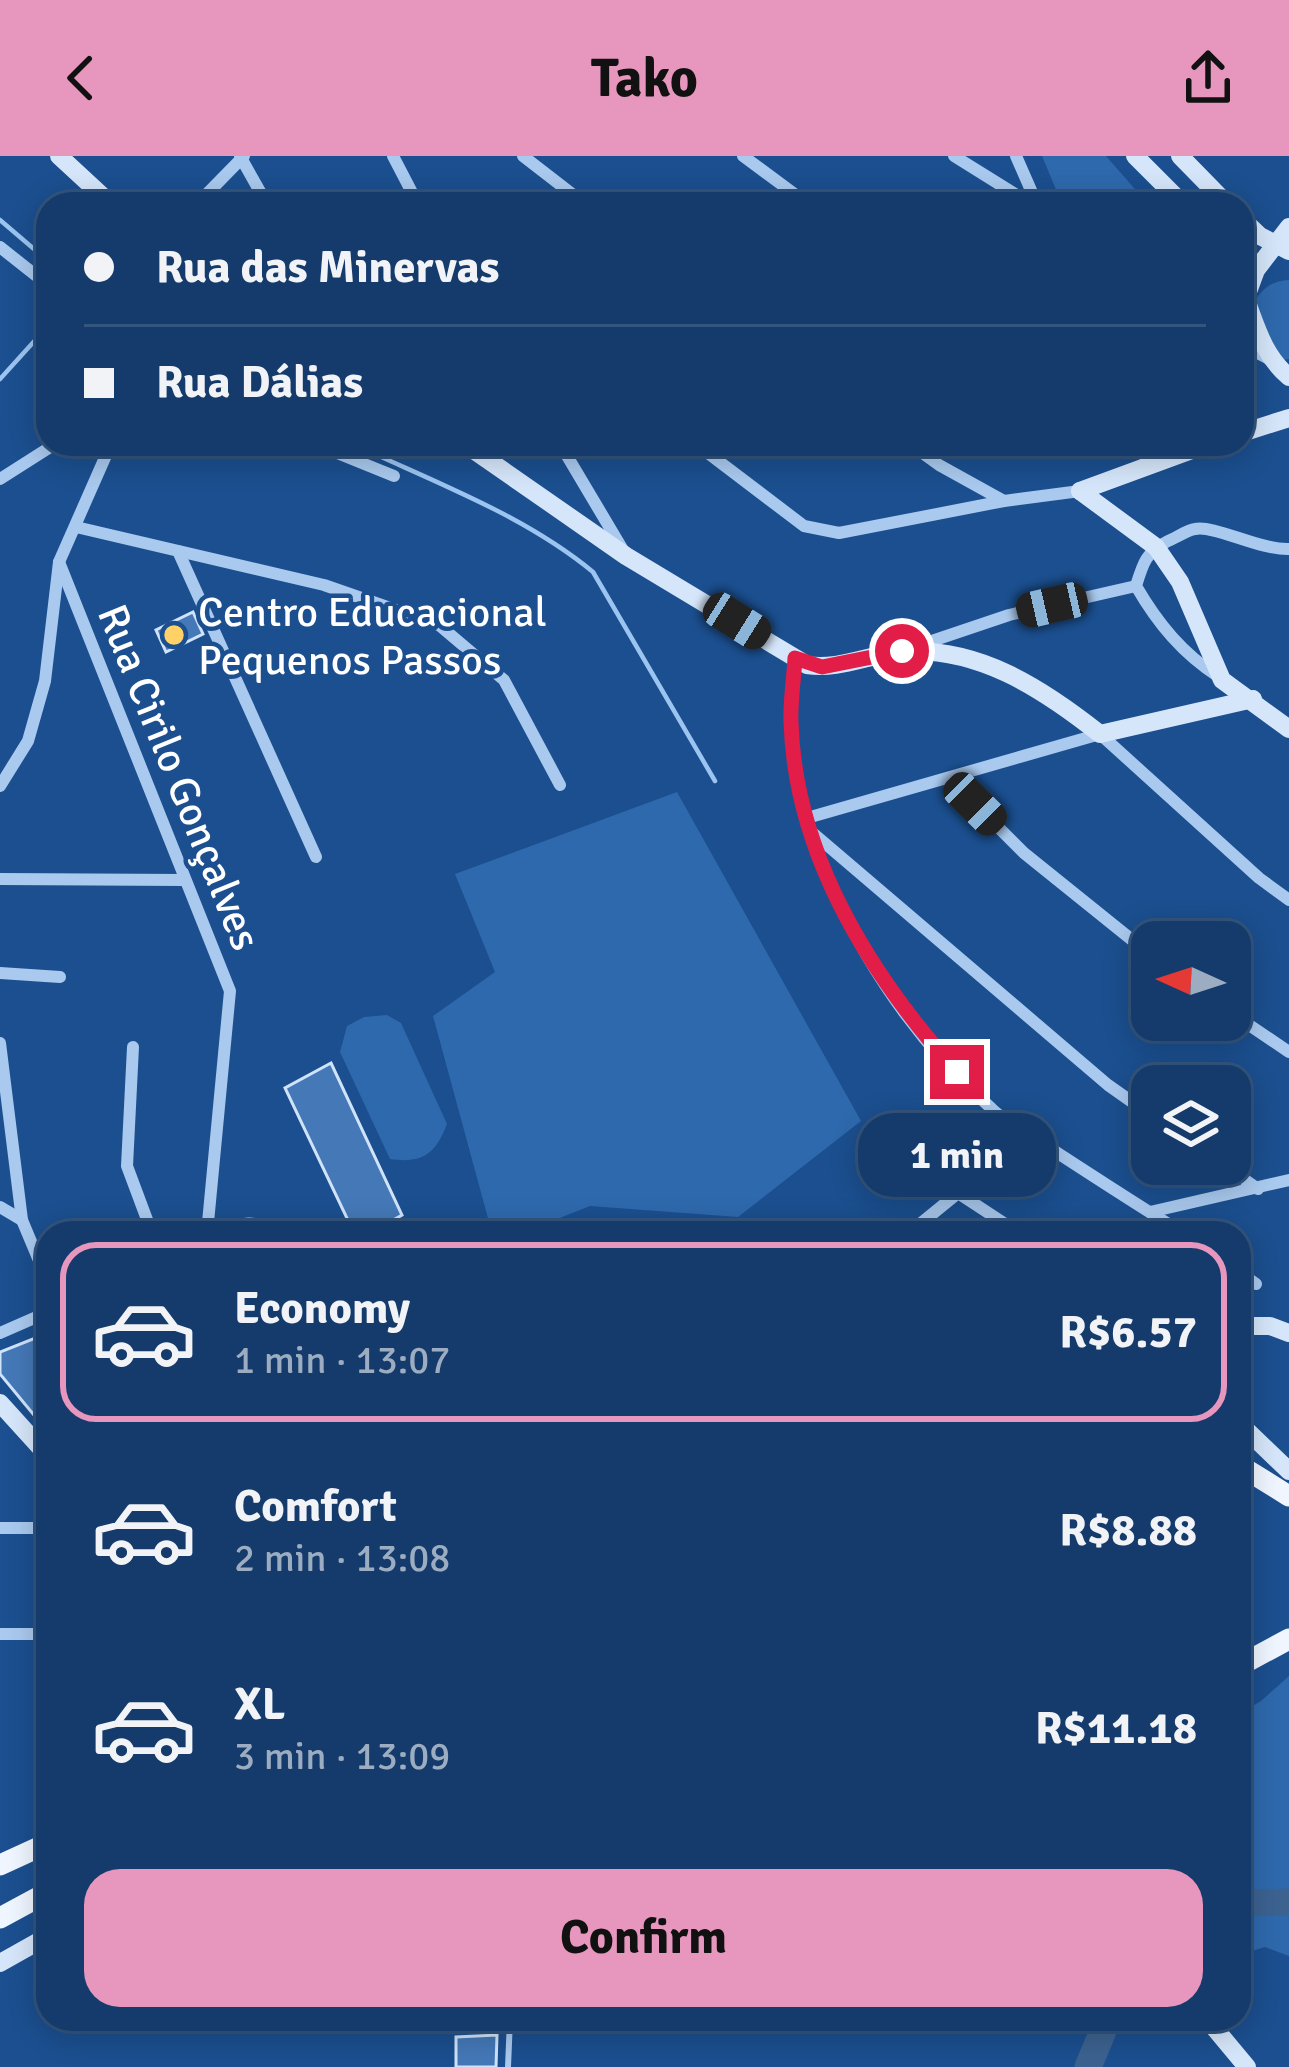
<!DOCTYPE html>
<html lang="en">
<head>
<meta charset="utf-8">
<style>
  :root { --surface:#143b6b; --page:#214673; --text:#f1f3f6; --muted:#9dadc1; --line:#33557e; --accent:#e797bd }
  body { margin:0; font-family:Signika,sans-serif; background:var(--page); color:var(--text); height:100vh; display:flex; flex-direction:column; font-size:45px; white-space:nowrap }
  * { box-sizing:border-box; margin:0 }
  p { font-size:39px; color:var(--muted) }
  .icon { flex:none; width:66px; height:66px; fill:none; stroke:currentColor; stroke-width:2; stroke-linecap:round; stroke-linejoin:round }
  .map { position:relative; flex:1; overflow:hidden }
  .details { position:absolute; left:36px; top:1065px; width:1215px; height:810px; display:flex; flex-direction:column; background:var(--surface); border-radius:36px; box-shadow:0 6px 30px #0003,0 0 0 3px var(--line) }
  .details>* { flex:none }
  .guide { position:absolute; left:36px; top:36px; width:1218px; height:264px; border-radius:36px; box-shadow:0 6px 30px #0003,0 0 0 3px var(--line); display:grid; align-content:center; height:264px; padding:0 48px; background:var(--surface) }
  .needle { width:78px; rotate:273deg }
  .controls { position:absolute; left:1131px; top:765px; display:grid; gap:24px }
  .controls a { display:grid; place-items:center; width:120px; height:120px; border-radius:24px; background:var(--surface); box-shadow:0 6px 30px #0003,0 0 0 3px var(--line); font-size:60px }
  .end { position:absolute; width:54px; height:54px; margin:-27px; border:15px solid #e11d48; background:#fff; box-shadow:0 0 0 6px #fff }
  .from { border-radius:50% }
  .bubble { position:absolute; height:84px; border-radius:36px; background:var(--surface); box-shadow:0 6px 30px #0003,0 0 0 3px var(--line); font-size:39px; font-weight:700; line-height:84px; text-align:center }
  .car { position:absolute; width:36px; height:72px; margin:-36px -18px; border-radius:15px; box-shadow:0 0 9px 3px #0007; background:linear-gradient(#222 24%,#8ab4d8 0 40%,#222 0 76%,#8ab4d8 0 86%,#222 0) }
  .guide b { display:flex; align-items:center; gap:42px; height:114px; font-size:45px }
  .guide b+b { border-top:3px solid var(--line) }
  .guide i { width:30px; height:30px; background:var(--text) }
  ul { padding:21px 0 0; list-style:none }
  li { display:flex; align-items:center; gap:36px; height:180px; margin:0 24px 18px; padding:0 24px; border:6px solid transparent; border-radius:36px }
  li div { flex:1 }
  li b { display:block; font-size:45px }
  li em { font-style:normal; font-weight:700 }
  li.selected { border-color:var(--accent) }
  li>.icon { width:108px; height:108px; stroke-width:1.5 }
  .primary-button { display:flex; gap:24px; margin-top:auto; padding:24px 48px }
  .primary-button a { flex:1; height:138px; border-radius:36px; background:var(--accent); color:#111; font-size:48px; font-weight:700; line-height:138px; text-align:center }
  header { display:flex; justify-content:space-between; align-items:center; height:156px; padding:0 48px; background:var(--accent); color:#111; font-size:54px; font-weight:700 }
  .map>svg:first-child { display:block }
  .green { fill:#2e69ad }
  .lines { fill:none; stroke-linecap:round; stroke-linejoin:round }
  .stream { stroke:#9cc4f0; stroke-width:4.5 }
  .river { stroke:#3c6290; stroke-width:27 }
  .building { fill:#4478b7; stroke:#cfe3fa; stroke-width:3 }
  .lane { stroke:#a9c9ee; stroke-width:6 }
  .street { stroke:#a9c9ee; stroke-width:12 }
  .secondary { stroke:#d6e6fa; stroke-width:18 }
  .primary { stroke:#f0f6ff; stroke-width:21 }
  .route { stroke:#e11d48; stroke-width:15 }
  .poi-dot { fill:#ffd166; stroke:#1b4f8f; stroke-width:4.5 }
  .labels { text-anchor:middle; stroke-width:9; stroke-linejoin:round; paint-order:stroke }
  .poi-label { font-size:42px; fill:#fff; stroke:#1b4f8f; text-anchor:start }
  .street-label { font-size:42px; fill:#fff; stroke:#1b4f8f }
</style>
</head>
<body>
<header><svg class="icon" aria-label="back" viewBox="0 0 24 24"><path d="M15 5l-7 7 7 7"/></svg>Tako<svg class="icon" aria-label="share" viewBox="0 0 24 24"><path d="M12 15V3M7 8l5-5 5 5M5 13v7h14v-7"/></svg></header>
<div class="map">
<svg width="1289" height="1911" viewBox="0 0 1289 1911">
  <rect width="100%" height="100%" fill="#1b4f8f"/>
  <g class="green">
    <polygon points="1042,0 1106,0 1148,48 1062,48"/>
    <path d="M1289 124V203L1275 205 1255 145C1263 131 1273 125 1289 124Z"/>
    <polygon points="677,636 861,965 738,1061 590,1050 522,1077 492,1077 433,860 495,816 455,718"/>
    <path d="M387 859 401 867 447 968C436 997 423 1008 390 1003L340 896 347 870 364 861Z"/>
    <polygon points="1289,1520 1289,1800 1265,1791 1239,1799 1239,1558 1261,1545"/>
  </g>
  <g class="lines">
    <g class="stream">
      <polyline points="0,64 48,105"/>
      <polyline points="0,223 48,170"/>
      <path d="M353 288C434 326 524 359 593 416L715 625"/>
    </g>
    <g class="river">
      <polyline points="1239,1747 1289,1746"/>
      <polyline points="1088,1911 1108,1863"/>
    </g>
  </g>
  <g class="building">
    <polygon points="193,456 203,478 166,496 156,474"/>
    <polygon points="331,907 402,1059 370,1077 354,1077 285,932"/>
    <polygon points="48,1177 48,1276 0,1218 0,1196"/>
    <polygon points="497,1879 496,1911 456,1911 456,1881"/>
  </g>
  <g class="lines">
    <polyline class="lane" points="508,1911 510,1863"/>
    <g class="street">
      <polyline points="240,0 267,48"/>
      <polyline points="393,0 418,48"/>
      <polyline points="523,0 585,48"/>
      <polyline points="743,0 808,48"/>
      <polyline points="954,0 1031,48"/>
      <polyline points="1016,0 1037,48"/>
      <polyline points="197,48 244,0"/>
      <polyline points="0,91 48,129"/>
      <polyline points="1242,189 1271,204"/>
      <polyline points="315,288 394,320"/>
      <polyline points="560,288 623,394"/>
      <polyline points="696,288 804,370 839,377 1004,345 1080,335"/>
      <polyline points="910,288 939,309 1004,345"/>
      <polyline points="1130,288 1153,306"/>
      <polyline points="0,323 55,288"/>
      <polyline points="76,371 324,429 439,469 504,524 560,629"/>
      <polyline points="178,395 316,701"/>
      <polyline points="59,406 230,835 207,1077"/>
      <polyline points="914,491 1009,459 1136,430"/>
      <path d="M795 502C792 539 789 575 795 611 818 739 895 867 992 953 1009 969 1033 981 1053 994 1096 1022 1139 1050 1183 1077"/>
      <path d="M1219 521C1183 498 1158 468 1136 430 1143 407 1146 396 1168 385 1176 382 1187 374 1195 373 1215 369 1259 394 1289 393"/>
      <polyline points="951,624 1024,697 1152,800"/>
      <polyline points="0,630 28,585 45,525 59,406 111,288"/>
      <polyline points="807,662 1100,578 1259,722 1289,744"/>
      <polyline points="814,678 1108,929 1152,960"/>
      <polyline points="0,723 185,724"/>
      <polyline points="0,817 60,821"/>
      <polyline points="1230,856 1289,896"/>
      <polyline points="0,887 22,1064 48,1126"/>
      <polyline points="133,891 127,1010 152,1077"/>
      <polyline points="1222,1008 1258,1033"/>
      <polyline points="0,1051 22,1064"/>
      <polyline points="1150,1056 1289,1024"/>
      <path d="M213 1077C234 1071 254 1059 270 1077"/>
      <polyline points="754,1077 772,1068 793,1077"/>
      <polyline points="909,1077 958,1037 1019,1077"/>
      <polyline points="1239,1116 1256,1128"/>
      <polyline points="0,1177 48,1156"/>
      <polyline points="0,1372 48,1372"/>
      <polyline points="0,1478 48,1478"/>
    </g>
    <g class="secondary">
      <polyline points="59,0 111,48"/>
      <polyline points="1135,0 1183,48"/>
      <polyline points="1180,0 1227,48"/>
      <polyline points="1242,63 1260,80 1289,95"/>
      <path d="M1242 134C1256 166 1260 196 1289 221"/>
      <polyline points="1246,141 1256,114 1289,71"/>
      <polyline points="1242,277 1289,262"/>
      <path d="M465 288 626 400 807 509C838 514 868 499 899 496 976 489 1042 532 1100 578L1253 543"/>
      <polyline points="1080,335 1156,391 1180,426 1222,524 1289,573"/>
      <polyline points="1080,335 1208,288"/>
      <polyline points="1239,1170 1270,1170 1289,1177"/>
      <polyline points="0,1247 48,1300"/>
      <polyline points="1239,1267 1289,1315"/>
      <polyline points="0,1807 48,1780"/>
      <polyline points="1207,1863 1247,1911"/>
    </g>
    <g class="primary">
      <polyline points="1239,1309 1289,1340"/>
      <polyline points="1239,1510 1289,1483"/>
      <polyline points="0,1709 48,1687"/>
      <polyline points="0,1762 48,1736"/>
    </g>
  </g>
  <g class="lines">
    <path class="route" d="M902 495 822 511 795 502C794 523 790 545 791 566 795 700 871 820 957 916"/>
  </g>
  <circle class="poi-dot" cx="174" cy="479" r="12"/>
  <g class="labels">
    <g class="poi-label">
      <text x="198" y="470">Centro Educacional<tspan x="198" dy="48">Pequenos Passos</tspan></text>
    </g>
    <g class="street-label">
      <text transform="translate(180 621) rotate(68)" y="15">Rua Cirilo Gonçalves</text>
    </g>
  </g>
</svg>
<div class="controls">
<a><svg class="needle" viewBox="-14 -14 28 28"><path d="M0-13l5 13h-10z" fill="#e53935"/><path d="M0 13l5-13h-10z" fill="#9dadc1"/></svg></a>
<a><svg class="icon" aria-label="layers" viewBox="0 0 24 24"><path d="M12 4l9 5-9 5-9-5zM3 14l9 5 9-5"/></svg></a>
</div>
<i class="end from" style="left:902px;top:495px"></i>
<i class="end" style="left:957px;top:916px"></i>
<div class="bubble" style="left:858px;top:957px;width:198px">1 min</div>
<i class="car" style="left:1052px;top:449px;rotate:257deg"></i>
<i class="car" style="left:737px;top:465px;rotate:122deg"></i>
<i class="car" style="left:975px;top:648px;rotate:135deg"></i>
<div class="guide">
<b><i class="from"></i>Rua das Minervas</b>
<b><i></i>Rua Dálias</b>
</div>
<section class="details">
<ul>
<li class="selected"><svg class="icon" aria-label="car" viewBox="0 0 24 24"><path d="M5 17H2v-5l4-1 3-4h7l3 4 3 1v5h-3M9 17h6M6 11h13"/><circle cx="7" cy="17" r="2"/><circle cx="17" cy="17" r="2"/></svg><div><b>Economy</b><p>1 min · 13:07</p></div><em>R$6.57</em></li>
<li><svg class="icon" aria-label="car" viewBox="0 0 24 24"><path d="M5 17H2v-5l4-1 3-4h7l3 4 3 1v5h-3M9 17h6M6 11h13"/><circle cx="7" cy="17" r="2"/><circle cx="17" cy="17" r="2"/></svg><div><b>Comfort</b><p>2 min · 13:08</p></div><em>R$8.88</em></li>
<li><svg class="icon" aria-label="car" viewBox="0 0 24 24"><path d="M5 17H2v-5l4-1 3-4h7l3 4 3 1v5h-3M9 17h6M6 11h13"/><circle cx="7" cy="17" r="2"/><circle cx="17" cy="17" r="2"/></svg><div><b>XL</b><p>3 min · 13:09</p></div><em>R$11.18</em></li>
</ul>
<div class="primary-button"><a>Confirm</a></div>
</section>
</div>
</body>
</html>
